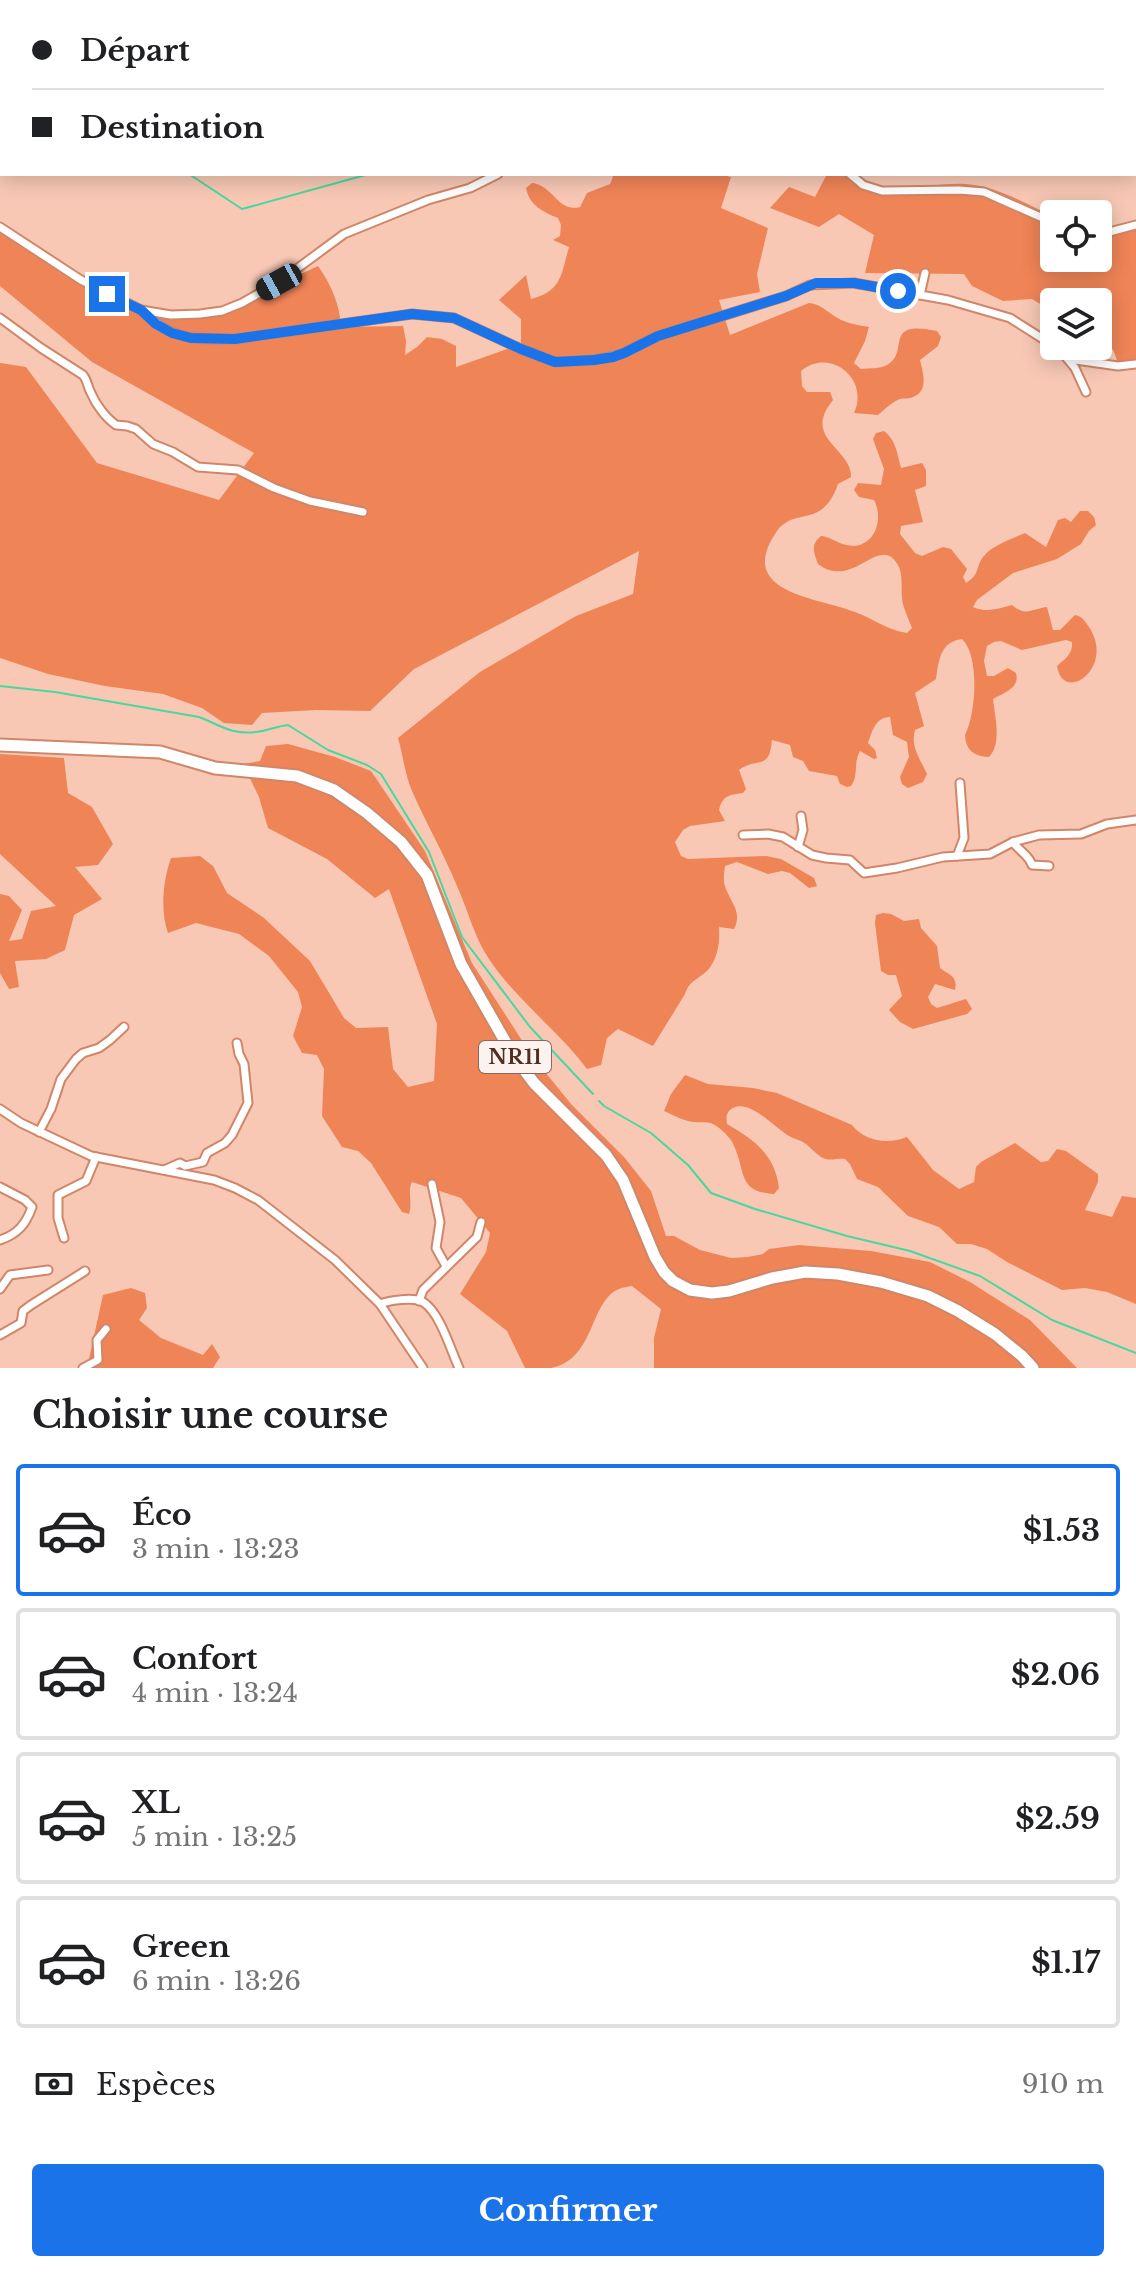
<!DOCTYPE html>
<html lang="fr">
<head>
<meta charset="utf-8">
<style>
  :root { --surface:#fff; --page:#f2f2f2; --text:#202124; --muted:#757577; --line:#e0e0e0; --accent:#1a73e8 }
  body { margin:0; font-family:"Libre Baskerville",serif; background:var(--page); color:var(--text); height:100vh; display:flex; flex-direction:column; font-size:30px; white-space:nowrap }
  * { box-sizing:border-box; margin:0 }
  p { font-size:26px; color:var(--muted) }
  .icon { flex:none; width:44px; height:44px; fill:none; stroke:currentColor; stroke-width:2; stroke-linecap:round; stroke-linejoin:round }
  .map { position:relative; height:1368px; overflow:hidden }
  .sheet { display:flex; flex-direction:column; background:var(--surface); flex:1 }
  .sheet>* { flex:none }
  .banner { position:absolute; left:0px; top:0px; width:1136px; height:176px; box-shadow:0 4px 20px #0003; display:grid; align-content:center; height:176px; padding:0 32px; background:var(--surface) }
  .controls { position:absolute; left:1040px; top:200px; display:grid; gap:16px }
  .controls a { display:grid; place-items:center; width:72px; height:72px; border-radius:8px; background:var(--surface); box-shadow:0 4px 20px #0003; font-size:40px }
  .end { position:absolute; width:36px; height:36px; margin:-18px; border:10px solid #1a73e8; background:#fff; box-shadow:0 0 0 4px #fff }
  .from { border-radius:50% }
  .car { position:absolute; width:24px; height:48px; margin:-24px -12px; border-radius:10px; box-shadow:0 0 6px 2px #0007; background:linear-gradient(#222 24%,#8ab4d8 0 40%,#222 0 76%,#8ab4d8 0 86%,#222 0) }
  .banner b { display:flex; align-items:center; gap:28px; height:76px; font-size:30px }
  .banner b+b { border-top:2px solid var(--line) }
  .banner i { width:20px; height:20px; background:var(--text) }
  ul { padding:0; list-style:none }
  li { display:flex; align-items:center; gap:24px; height:132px; margin:0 16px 12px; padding:0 16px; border:4px solid var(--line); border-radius:8px }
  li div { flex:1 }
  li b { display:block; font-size:30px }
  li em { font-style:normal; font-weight:700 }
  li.active { border-color:var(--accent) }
  li>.icon { width:72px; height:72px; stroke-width:1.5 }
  h2 { padding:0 32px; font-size:36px; line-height:96px }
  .pay { display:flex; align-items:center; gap:20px; height:88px; padding:0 32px; font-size:30px }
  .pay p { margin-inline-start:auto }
  .cta { display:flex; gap:16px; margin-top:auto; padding:16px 32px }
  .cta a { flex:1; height:92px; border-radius:8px; background:var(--accent); color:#fff; font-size:32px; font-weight:700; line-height:92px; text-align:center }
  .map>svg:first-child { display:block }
  .green { fill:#ef8457 }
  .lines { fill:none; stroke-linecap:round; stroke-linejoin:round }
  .stream { stroke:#47d89f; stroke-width:2 }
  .minor-casing { stroke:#d08668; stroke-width:11 }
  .trunk-casing { stroke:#d08668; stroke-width:15 }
  .minor { stroke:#fff; stroke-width:7 }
  .trunk { stroke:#fff; stroke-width:11 }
  .route { stroke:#1a73e8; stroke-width:10 }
  .labels { text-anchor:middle; stroke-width:8; stroke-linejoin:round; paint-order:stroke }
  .shield { fill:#fcf3f0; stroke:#836a60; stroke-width:2 }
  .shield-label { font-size:20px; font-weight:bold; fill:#4f3023 }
</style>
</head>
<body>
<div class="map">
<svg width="1136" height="1368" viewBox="0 0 1136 1368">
  <rect width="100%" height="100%" fill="#f8c8b5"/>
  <g class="green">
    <polygon points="619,0 1136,0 1136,111 1134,111 1134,2 614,2"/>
    <path d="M611 174H719L731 177 721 208 768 228 757 274 760 292 719 300 730 335 809 303C822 304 829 314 841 320 850 324 859 325 869 327L865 341 854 363 861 369C869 368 880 369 887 365 911 352 881 319 937 331L941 337 938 346 920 360C923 372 929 391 913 397 909 399 904 398 900 399 892 402 885 409 878 415L854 413C870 378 829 347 801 371L802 386 807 392H830L833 400C801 439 852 448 851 477L838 484C822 530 795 506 777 531 734 593 817 597 855 612 874 619 887 630 907 633L912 628C909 620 905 612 903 604 900 592 904 576 898 565 879 532 854 591 818 564 814 552 810 545 821 536 831 537 837 543 846 545 873 551 885 521 874 500L859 497 854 490 858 483 881 485 884 469 873 439 876 433 884 431C896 440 897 453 901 468L922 463 926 470V486L915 490 923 522 901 526 900 534 915 553 922 556 943 547 951 549 967 569 963 577 966 583C981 574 975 566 984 556 991 546 1014 538 1025 533L1046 547 1058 520 1065 518 1071 522 1080 511H1088L1094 517 1096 525 1089 531 1081 544 1057 559 1013 573 977 600 973 607C986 613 998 609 1012 605 1026 617 1031 609 1047 607L1053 630H1060L1075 615C1083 617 1084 620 1089 627 1116 668 1063 705 1057 666 1065 659 1073 654 1072 642L1066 640 1022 650 1001 641 994 642 987 646 984 661 987 676H994L1008 668 1016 673C1020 688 1005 692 993 699 995 717 1002 743 989 757 973 756 966 750 965 735 976 714 980 656 962 639 940 642 939 660 936 679L915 693 924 726 915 730C910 747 921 760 927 774L923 782 908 788 902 784 900 777 909 757 907 742 893 735 890 717C876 717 872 731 868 743L875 750 877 758 874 759 860 751C853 763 859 775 851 786L847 787 840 784 837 776 809 771 803 761 793 757 790 745 772 740C769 772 758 756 739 770L746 789 743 793C729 795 723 795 719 810L725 821 690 826 683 830 675 842 681 856 688 859 766 856 781 859 814 878 817 886 809 888 790 873 782 871 768 874 737 862 725 866C724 873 723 880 725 886 730 902 743 912 734 929L719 927C720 942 718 959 707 971 698 979 688 982 685 994L653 1046 618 1029 607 1038 601 1065 587 1069C558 1030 516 1000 489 959 474 937 468 910 457 886 444 854 426 823 412 791 405 775 403 755 398 738L480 672 576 616 633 594 639 551 414 669 370 711 316 710 262 713 252 725 224 723 202 708 163 694 105 686 48 674 0 658V363L26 367 97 463 219 500 254 453 92 362 0 286V227L81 280 141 310 171 315 222 311 318 266C331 284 340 305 341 327L403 326 406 341 405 355 417 347 427 337 442 339 456 346V367L521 344V319L499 300 526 275 531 299C562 291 561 275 569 247L553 240 560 236 561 225 558 218C543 212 529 205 526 188L532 183C553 185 558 213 580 207L587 193 610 184 613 177Z"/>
    <path d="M827 174H857C887 200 930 181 966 184 997 186 1026 204 1054 217V258H1098V228H1105L1136 220V364L1118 366C1116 354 1112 342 1098 340V302H1054V317L1045 307 1032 299 1003 301 972 286 964 274 865 273 874 235 839 214 819 227 770 208 789 187 815 197Z"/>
    <path d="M288 744 335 757 371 771 425 851 472 963 532 1056 571 1104 624 1157 651 1191 666 1236H674L700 1250 731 1258 748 1257 763 1254 769 1249 799 1245 871 1251 930 1262 970 1282 1030 1320 1077 1368H654V1338L661 1309 632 1286C628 1287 623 1287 619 1289 589 1301 596 1359 551 1368 543 1368 533 1368 525 1368L507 1331 460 1294 486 1252 490 1233 461 1198 412 1182C407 1192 413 1202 409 1214L402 1212 371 1163 358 1151 342 1147 322 1116 324 1069 317 1055 302 1053 293 1036 302 1007 298 992 269 956 239 934 196 923 168 933C160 910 163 881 171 858L200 856 213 866 227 893 264 918 310 961 344 1018 356 1028 388 1027 393 1069 408 1087 434 1081 437 1024 389 889 375 898 327 859 268 828 259 797 243 764 260 761 266 746Z"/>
    <polygon points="0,754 64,758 68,793 92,807 113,844 98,865 75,867 102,899 74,915 65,950 46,959 15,961 19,987 9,989 0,973 0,894 9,896 22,910 9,941 22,939 31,911 56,906 0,854"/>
    <path d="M883 913 891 914 904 921 919 919 921 928 937 946 940 968C949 975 958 976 955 990L935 984 928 997 931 1004 937 1008 966 999 972 1009 967 1014 913 1029 900 1022 889 1010 902 996 896 975H888L881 971 875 923 876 915Z"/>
    <path d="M685 1075 708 1084 753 1088 777 1093 852 1125C864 1141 888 1145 907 1137L933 1170 959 1189 974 1182 976 1167 981 1162 1015 1143 1041 1162 1048 1161 1057 1149 1066 1151 1098 1174V1182L1085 1210 1112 1217 1122 1196 1136 1198V1304L1107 1292 1085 1288 1062 1290 1007 1262 987 1249 971 1244H957L939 1227 908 1216 878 1187 857 1179 850 1164 845 1159C836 1158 829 1162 821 1157 815 1153 811 1148 806 1144 801 1140 794 1139 789 1136 775 1128 750 1099 733 1108 726 1112 726 1117 727 1124 754 1140 775 1154 779 1188L774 1194C737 1192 746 1171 734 1146 731 1138 724 1132 718 1127 709 1120 704 1123 694 1122 684 1121 673 1115 664 1111L671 1094Z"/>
    <polygon points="131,1288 145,1293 147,1308 139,1320 161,1338 203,1355 212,1344 220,1357 213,1368 87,1368 103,1295"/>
  </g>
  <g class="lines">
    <g class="stream">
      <polyline points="0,51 2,52"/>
      <polyline points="1134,157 1136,157"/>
      <polyline points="189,174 242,209 369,174"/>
      <path d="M0 686 55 692 199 717C220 725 231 735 256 732 267 731 277 726 288 725L328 750 367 765 381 774 429 852 462 937 530 1027 593 1094"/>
      <polyline points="599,1101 604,1106 651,1133 688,1165 711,1193 755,1209 847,1236 910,1251 980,1276 1052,1320 1136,1353"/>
    </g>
    <g class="minor-casing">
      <g id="minor">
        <polyline points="1045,0 1052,2"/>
        <polyline points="468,2 475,0"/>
        <polyline points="1134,29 1136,29"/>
        <polyline points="850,174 863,185 882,191 959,190 984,192 1054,223"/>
        <polyline points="0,227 81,280 141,310 171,315 200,314 222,311 242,303 279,282 344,234 428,200 470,188 498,174"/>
        <polyline points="1098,235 1136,225"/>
        <polyline points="920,295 925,273"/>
        <path d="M141 310C173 339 193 341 235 339L412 314 454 318 521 349 555 362 594 360 624 353 658 336 786 296 810 285 854 283 948 300 1010 318 1076 360 1118 366 1136 364"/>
        <path d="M0 318 41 348 83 375C88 381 87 386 91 393 96 405 106 418 116 425L127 426 136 429 153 444 173 452 198 467 238 470 274 488 310 501 363 512"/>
        <polyline points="1065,356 1075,368 1086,392"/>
        <polyline points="743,835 768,834 783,837 812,855 826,858 850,860 864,873 897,868 943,857 990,854 1013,842 1039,835 1081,834 1107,824 1136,820"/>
        <path d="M1013 842C1019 851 1029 855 1032 865L1049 866"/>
        <polyline points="798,847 803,830 801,816"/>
        <polyline points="957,856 964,838 960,783"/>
        <polyline points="0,1109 21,1123 91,1156 214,1180 235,1188 258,1200 335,1260 380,1304 423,1368"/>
        <polyline points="39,1132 51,1109 61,1079 76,1059 83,1053 99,1048 110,1040 124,1027"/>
        <polyline points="164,1170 180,1163 185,1166 203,1162 207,1153 225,1143 232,1135 248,1103 244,1064 239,1054 237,1043"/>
        <polyline points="432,1184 440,1222 436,1248 446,1266"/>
        <path d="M0 1187 25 1200 32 1207C26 1224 18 1234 0 1240"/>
        <polyline points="64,1238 58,1218 58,1195 86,1181 96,1157"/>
        <polyline points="0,1289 10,1275 48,1270"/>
        <polyline points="419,1301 423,1290 477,1237 481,1222"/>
        <path d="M380 1304C390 1300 414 1297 423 1302 440 1312 451 1351 459 1368"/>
        <polyline points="0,1335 21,1323 23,1311 31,1305 85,1271"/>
        <polyline points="83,1368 98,1360 97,1340 106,1329"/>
      </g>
    </g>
    <g class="trunk-casing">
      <polyline id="trunk" points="0,745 160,752 215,768 297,776 334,790 367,813 401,842 427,875 461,964 513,1055 534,1083 606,1155 623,1180 655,1257 664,1272 673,1281 690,1290 712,1293 729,1291 772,1278 805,1272 838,1274 881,1282 928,1296 958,1311 995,1334 1022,1356 1033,1368"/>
    </g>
    <use href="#minor" class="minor"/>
    <use href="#trunk" class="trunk"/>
  </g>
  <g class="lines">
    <polyline class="route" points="107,294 141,310 156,324 172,333 191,338 235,339 412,314 454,318 521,349 555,362 594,360 613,357 624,353 658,336 786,296 816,283 854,283 898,291"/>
  </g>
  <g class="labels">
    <rect class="shield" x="479" y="1041" width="72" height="32" rx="6"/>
    <g class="shield-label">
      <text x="515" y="1064">NR11</text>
    </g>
  </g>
</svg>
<div class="controls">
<a><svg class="icon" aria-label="locate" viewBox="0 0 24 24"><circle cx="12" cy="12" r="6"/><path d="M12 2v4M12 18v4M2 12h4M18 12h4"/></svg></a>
<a><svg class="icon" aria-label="layers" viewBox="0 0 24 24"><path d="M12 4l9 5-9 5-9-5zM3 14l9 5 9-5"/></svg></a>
</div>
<i class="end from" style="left:898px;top:291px"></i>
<i class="end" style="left:107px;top:294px"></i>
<i class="car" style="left:279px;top:282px;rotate:241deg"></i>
<div class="banner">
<b><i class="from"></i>Départ</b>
<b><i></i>Destination</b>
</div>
</div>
<section class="sheet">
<h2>Choisir une course</h2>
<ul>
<li class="active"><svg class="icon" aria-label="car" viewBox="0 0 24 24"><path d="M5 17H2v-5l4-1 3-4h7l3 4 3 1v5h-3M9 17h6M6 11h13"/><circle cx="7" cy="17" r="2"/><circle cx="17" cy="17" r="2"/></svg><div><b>Éco</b><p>3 min · 13:23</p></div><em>$1.53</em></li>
<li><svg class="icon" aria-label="car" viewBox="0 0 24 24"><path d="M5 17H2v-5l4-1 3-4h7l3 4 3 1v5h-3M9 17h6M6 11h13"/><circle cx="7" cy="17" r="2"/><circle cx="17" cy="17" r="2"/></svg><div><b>Confort</b><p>4 min · 13:24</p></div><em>$2.06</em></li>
<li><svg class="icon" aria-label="car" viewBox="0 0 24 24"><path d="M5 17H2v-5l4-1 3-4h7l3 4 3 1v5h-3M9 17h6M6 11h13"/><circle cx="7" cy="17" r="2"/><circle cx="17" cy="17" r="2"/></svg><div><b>XL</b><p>5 min · 13:25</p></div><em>$2.59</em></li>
<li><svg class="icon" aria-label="car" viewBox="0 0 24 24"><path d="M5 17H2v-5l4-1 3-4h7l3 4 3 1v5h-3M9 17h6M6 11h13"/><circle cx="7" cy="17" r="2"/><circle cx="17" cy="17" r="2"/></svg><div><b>Green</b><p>6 min · 13:26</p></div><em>$1.17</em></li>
</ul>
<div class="pay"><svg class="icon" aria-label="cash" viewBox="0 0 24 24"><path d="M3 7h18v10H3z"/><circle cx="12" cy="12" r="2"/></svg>Espèces<p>910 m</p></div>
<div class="cta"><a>Confirmer</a></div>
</section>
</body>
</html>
